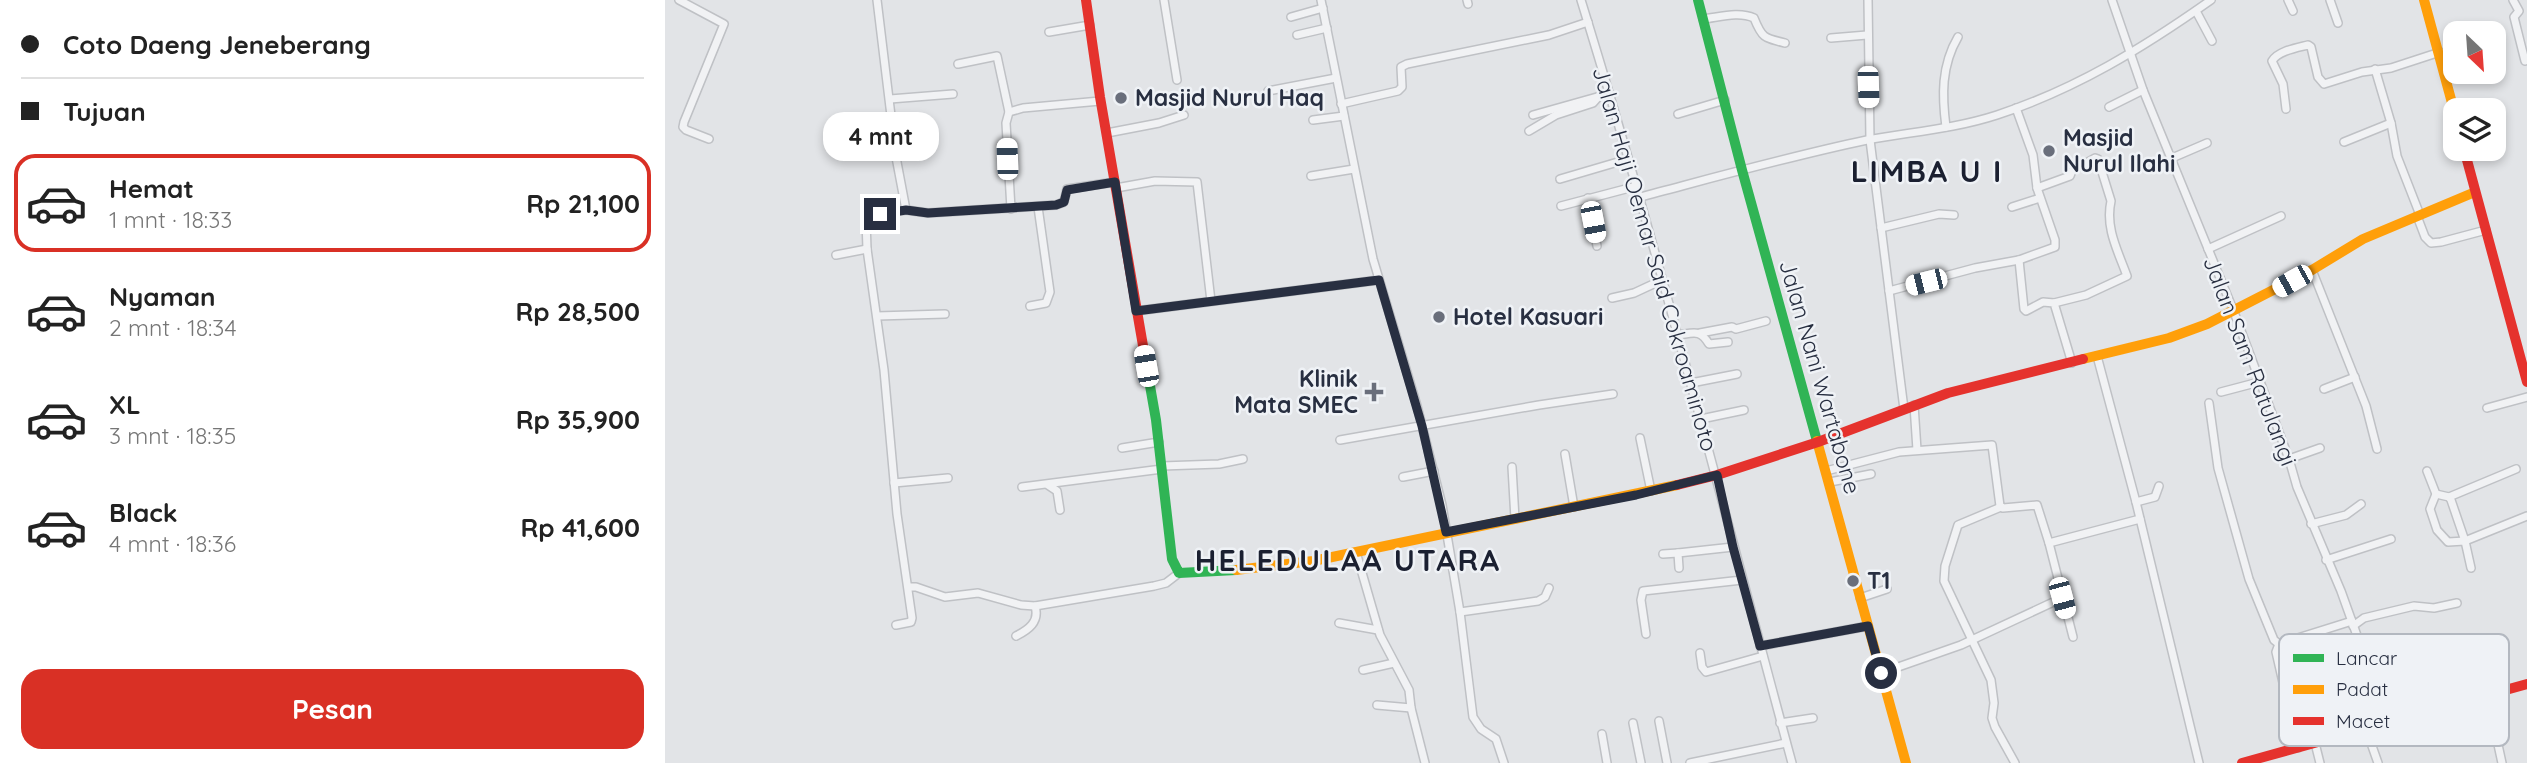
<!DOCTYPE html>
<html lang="id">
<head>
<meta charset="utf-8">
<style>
  :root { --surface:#fff; --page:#f2f2f2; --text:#222; --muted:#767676; --line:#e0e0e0; --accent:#d93025 }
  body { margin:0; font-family:Quicksand,sans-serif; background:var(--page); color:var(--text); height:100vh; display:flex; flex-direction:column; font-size:26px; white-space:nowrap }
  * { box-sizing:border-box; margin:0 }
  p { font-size:23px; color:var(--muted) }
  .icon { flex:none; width:38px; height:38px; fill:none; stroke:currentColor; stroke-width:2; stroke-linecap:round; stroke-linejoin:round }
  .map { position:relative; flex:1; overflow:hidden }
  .panel { display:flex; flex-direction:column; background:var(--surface); width:665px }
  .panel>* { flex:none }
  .guide { display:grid; align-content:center; height:154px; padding:0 21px; background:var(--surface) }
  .needle { width:46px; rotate:155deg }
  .tools { position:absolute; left:1778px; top:21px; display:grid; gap:14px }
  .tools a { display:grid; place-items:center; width:63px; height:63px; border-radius:14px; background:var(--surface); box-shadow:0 4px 10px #0003; font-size:35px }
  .end { position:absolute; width:32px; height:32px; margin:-16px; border:9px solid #282f41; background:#fff; box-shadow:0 0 0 4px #fff }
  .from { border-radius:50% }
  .bubble { position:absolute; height:49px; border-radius:21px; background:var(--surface); box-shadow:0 4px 10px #0003; font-size:23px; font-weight:800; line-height:49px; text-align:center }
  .car { position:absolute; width:21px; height:42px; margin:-21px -10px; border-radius:9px; box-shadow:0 0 5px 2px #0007; background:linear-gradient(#fff 24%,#345 0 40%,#fff 0 76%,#345 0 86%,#fff 0) }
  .guide b { display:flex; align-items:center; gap:24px; height:66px; font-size:26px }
  .guide b+b { border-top:2px solid var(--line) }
  .guide i { width:18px; height:18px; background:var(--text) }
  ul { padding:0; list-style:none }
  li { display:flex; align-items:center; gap:21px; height:98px; margin:0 14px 10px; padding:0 7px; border:4px solid transparent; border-radius:21px }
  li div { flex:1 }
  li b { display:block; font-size:26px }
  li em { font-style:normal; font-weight:800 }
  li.selected { border-color:var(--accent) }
  li>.icon { width:63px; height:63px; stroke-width:1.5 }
  .action { display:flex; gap:14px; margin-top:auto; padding:14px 21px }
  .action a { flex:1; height:80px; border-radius:21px; background:var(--accent); color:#fff; font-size:28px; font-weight:800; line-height:80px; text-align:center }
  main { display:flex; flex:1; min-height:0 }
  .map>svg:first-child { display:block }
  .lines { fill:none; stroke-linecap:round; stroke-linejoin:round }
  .street-casing { stroke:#bfc1c5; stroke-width:10 }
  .street { stroke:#f1f2f4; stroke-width:7 }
  .fast { stroke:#30b455; stroke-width:10 }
  .slow { stroke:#ff9f0a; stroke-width:10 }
  .jam { stroke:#e5322d; stroke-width:10 }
  .route { stroke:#282f41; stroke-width:9 }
  .poi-dot { fill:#696e7b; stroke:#eff2f6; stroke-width:2.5 }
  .labels { text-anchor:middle; stroke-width:5; stroke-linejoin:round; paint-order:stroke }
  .poi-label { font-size:23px; font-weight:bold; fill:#282f41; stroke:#eff2f6; text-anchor:start }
  .street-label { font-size:23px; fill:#282f41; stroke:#eff2f6 }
  .district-label { font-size:30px; font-weight:bold; letter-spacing:2px; fill:#1b2031; stroke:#eff2f6 }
  .key { fill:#eff2f6; stroke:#b3b8c0; stroke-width:2 }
  .key-label { font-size:19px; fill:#282f41 }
</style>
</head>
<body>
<main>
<section class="panel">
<div class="guide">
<b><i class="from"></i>Coto Daeng Jeneberang</b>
<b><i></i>Tujuan</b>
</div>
<ul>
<li class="selected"><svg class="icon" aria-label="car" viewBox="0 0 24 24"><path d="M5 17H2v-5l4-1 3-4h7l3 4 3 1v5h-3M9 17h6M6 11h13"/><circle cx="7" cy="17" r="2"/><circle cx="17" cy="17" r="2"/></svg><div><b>Hemat</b><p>1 mnt · 18:33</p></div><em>Rp 21,100</em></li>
<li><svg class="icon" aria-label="car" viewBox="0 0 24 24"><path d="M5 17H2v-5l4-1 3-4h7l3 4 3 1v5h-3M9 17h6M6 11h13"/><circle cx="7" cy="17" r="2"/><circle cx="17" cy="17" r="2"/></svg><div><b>Nyaman</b><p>2 mnt · 18:34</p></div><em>Rp 28,500</em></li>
<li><svg class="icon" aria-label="car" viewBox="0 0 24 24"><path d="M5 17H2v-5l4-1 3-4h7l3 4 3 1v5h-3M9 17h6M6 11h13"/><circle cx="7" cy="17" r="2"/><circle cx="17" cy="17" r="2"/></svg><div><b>XL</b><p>3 mnt · 18:35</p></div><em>Rp 35,900</em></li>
<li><svg class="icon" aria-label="car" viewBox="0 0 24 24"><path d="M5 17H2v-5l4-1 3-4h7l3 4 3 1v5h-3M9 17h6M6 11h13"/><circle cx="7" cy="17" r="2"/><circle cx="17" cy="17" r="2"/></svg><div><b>Black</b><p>4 mnt · 18:36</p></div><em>Rp 41,600</em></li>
</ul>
<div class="action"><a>Pesan</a></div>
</section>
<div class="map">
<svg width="1862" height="763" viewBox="0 0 1862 763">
  <rect width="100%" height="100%" fill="#e2e4e7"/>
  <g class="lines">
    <g class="street-casing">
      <g id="street">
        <polyline points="14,0 59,24 19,122 18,127 21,130 44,139"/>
        <polyline points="212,0 231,157 241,210"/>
        <polyline points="499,0 512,80"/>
        <polyline points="656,0 708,259 752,406 777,505 795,612 808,717 816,729 831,739 839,763"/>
        <polyline points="802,0 803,4"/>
        <path d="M916 0C994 252 1058 508 1127 763"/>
        <polyline points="1203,0 1205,140 1239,409"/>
        <polyline points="1447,0 1478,90 1569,312 1624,459 1632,487 1676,591 1723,722"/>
        <polyline points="1623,0 1628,11"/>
        <polyline points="1665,0 1673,23"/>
        <polyline points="1848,0 1854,11 1849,17 1860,61"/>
        <polyline points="1531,11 1547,41"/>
        <polyline points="626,17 658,8"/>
        <path d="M1038 19C1055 17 1074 11 1089 18 1097 38 1099 38 1120 43"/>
        <polyline points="384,32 425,25"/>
        <polyline points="632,35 662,28"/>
        <polyline points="1166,38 1202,35"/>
        <polyline points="293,64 332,56 344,112"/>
        <polyline points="1710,69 1726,123 1732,156 1755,215"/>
        <polyline points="603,91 671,78"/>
        <polyline points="225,99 288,94"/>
        <polyline points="676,104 733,91 737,87 736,67 742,64 884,35 923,22"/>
        <polyline points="1444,107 1478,90"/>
        <path d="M1621 109 1618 84 1607 61C1613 51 1631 48 1643 45L1646 47 1653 77 1659 84 1697 72 1726 68 1775 52"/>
        <polyline points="1013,114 1060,100"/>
        <polyline points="868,115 932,97"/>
        <polyline points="648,120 679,116"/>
        <path d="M1281 127C1277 96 1276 66 1293 37"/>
        <polyline points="864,131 891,115 928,103 935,95"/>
        <polyline points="442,133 494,123 519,115"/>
        <polyline points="1679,142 1726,123"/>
        <polyline points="1507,158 1542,143"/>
        <polyline points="646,176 689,169"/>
        <polyline points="895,179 963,159"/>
        <polyline points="451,188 490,181 532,182 546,301"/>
        <path d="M1372 188 1405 176 1407 171 1430 158 1433 159 1446 201C1440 228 1453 251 1462 276L1421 295 1389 303"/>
        <path d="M975 197C1051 177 1126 156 1202 140 1245 132 1289 129 1332 115 1411 89 1478 48 1546 0"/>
        <polyline points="923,198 932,246"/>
        <polyline points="896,206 972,186"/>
        <polyline points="1347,207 1375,198"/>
        <polyline points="346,209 341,123 344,112 358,108 435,101"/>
        <polyline points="1752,216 1760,237 1766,243 1776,242 1821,230"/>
        <polyline points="1216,228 1274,214 1289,215"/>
        <polyline points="1543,249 1616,216"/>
        <polyline points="171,255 202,249"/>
        <polyline points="1354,260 1359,309 1361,311 1378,302 1389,303 1407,363"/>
        <polyline points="1647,270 1701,406 1712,449"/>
        <polyline points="1224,291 1310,268 1354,260 1390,247 1390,240 1372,188 1368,155 1351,108"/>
        <polyline points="947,298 969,293 997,280"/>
        <polyline points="365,306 381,303 385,292 373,207"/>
        <polyline points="471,311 714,280"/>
        <polyline points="212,316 280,314"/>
        <polyline points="1035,333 1067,327 1071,329 1101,321"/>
        <path d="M1013 335C1029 333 1035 329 1044 344L1063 342"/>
        <polyline points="1432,356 1471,502 1534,763"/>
        <polyline points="1026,383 1072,374"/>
        <polyline points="1659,389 1690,377"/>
        <polyline points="1556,392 1594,382"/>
        <polyline points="1544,403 1553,468 1584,579 1609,640 1614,644"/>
        <polyline points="1249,405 1252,450"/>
        <polyline points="1822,408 1862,397"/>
        <polyline points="1036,419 1079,410"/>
        <polyline points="975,438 986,491"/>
        <polyline points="675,440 874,405 948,394"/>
        <polyline points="457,448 494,442"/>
        <polyline points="900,454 909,507"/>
        <polyline points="1624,459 1655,448"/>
        <polyline points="497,466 554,464 578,459"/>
        <polyline points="847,467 850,519"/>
        <polyline points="1161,471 1234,452 1327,445 1335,506 1338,508 1372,505 1384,543"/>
        <polyline points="1762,471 1771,494 1784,497 1786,500 1800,541 1862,516"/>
        <polyline points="738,477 769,471"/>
        <polyline points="1165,482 1206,474"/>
        <polyline points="229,483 283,478"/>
        <polyline points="383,485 392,491 395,510"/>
        <polyline points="357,487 497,469"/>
        <polyline points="1771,494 1765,509 1772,530 1783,542 1800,541 1806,568"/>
        <polyline points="1784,497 1851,469"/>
        <polyline points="1471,502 1490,497 1494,486"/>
        <polyline points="1336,507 1293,525 1280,566 1279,581 1326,680 1329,703 1327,718 1330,727 1350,763"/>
        <polyline points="1646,524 1681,515 1696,504"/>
        <polyline points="691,552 715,635 744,690 746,708 760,763"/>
        <polyline points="998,554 1013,553"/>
        <polyline points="1661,560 1726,539"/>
        <polyline points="1014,568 1013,553 1068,547"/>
        <polyline points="244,587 251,587 280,597 313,593 356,605 370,606"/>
        <polyline points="1195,598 1222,589"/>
        <polyline points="795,612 873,601 880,597 884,588"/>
        <polyline points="674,623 713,630"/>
        <polyline points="231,625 246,622 247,618 232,514 219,370 202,249 201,221 209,215 241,210 263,213 391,205 399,202 402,189 450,182"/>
        <polyline points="1688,626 1699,618 1749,606 1769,608 1792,603"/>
        <polyline points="981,634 976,600 978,591 1077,580"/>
        <path d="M351 636C363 630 375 622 370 606L489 586 501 583 514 573"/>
        <polyline points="1408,637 1384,543 1475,519"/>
        <polyline points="1095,646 1203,626"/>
        <polyline points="1035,653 1037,667 1041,672 1098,656"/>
        <polyline points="698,670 729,663"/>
        <polyline points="1216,673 1296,645 1397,598"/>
        <polyline points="1822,694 1837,763"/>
        <polyline points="712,705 746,708"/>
        <polyline points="994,721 1002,763"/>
        <polyline points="968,723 976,763"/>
        <polyline points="1115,723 1148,718"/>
        <polyline points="1701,729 1713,763"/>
        <polyline points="937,734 942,763"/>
        <polyline points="1650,743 1655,763"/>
        <polyline points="1633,748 1611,652 1614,644 1687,621"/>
        <polyline points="1025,763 1121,743"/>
      </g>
    </g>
    <use href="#street" class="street"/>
    <g class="fast">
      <polyline points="1033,0 1077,170 1152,441"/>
      <polyline points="481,363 491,420 507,559 514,573 571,570"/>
    </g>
    <g class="slow">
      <polyline points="1759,0 1790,114"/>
      <polyline points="1418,359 1504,338 1542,324 1647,270 1698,239 1810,192"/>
      <polyline points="1152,441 1241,763"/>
      <polyline points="571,570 648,561 1012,485"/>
    </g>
    <g class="jam">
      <polyline points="421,0 435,97 481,363"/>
      <polyline points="1799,149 1862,382"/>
      <polyline points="1012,485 1052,475 1153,442 1283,393 1418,359"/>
      <polyline points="1577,763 1862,684"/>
    </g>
  </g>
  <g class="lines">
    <polyline class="route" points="215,214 241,210 263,213 391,205 399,202 402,190 450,182 471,311 714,280 757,426 781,532 971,495 1052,475 1068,547 1095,646 1203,626 1216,673"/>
  </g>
  <g class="poi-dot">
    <circle cx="456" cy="98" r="7"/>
    <circle cx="1384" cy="151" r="7"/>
    <circle cx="774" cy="317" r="7"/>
    <path d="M705.5 381.5h7v7h7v7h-7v7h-7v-7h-7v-7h7z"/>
    <circle cx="1188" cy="581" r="7"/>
  </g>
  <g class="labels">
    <g class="poi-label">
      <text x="470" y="106">Masjid Nurul Haq</text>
      <text x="1398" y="146">Masjid<tspan x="1398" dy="26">Nurul Ilahi</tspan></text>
      <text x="788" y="325">Hotel Kasuari</text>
      <text x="693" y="387" text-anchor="end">Klinik<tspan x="693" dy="26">Mata SMEC</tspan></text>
      <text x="1202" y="589">T1</text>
    </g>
    <g class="street-label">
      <text transform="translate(990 259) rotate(74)" y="8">Jalan Haji Oemar Said Cokroaminoto</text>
      <text transform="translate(1585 361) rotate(69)" y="8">Jalan Sam Ratulangi</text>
      <text transform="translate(1155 377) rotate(74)" y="8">Jalan Nani Wartabone</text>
    </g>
    <g class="district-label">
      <text x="1262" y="182">LIMBA U I</text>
      <text x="683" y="571">HELEDULAA UTARA</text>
    </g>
  </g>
  <rect x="1614" y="634" width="230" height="112" rx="10" class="key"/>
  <rect x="1628" y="654" width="31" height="8" fill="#30b455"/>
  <rect x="1628" y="685" width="31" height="9" fill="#ff9f0a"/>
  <rect x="1628" y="717" width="31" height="8" fill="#e5322d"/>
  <g class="key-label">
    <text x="1671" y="665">Lancar</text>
    <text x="1671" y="696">Padat</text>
    <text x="1671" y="728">Macet</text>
  </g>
</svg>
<div class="tools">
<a><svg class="needle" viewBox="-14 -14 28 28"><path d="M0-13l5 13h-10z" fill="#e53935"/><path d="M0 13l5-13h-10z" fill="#767676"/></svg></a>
<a><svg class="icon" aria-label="layers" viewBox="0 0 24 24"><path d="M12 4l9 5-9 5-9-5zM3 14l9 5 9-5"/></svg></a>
</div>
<i class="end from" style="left:1216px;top:673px"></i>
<i class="end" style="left:215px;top:214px"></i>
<div class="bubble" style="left:158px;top:112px;width:116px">4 mnt</div>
<i class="car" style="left:1203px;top:87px;rotate:178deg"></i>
<i class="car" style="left:342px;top:159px;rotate:358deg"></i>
<i class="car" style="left:928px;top:222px;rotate:169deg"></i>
<i class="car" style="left:1627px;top:281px;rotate:241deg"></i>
<i class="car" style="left:1261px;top:282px;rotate:256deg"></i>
<i class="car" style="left:481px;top:366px;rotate:350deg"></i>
<i class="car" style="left:1397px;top:598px;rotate:165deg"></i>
</div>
</main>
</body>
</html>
